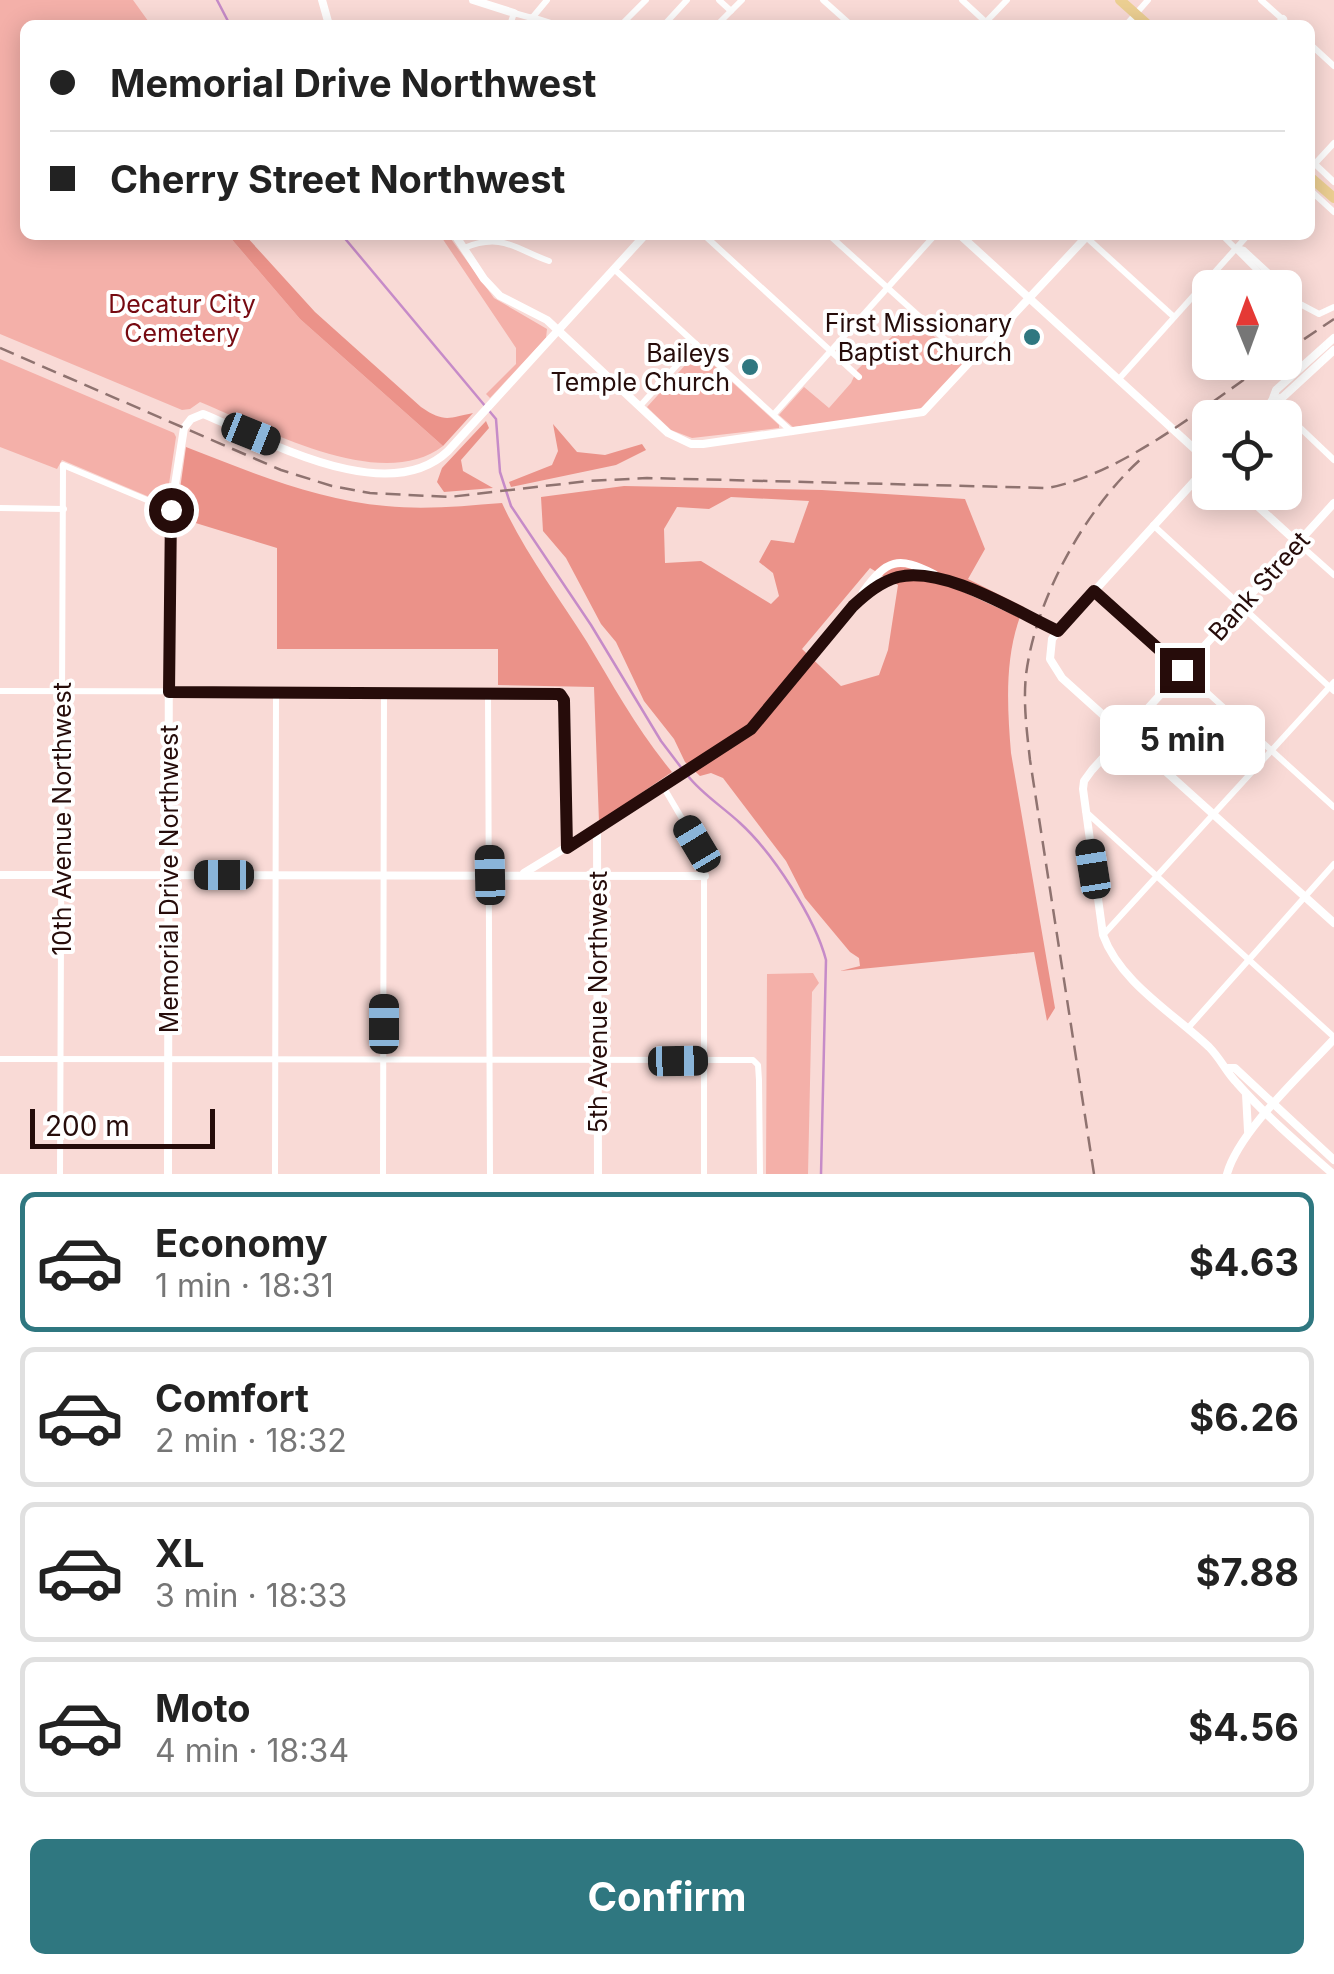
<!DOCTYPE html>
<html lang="en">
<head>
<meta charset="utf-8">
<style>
  :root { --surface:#fff; --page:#f2f2f2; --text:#222; --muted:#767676; --line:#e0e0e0; --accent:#2f7780 }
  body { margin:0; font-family:Inter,sans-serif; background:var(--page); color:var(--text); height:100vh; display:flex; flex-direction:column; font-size:38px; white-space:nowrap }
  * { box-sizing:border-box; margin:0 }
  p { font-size:32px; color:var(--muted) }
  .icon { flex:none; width:55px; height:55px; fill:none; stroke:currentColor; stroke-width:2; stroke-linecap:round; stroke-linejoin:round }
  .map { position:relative; height:1174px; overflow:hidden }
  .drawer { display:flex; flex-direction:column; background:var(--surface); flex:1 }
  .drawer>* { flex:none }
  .hud { position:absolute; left:20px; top:20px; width:1295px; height:220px; border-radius:15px; box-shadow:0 5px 25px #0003; display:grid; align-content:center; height:220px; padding:0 30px; background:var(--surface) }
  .needle { width:65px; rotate:359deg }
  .fabs { position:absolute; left:1192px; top:270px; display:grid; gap:20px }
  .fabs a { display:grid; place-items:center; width:110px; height:110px; border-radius:15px; background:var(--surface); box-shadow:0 5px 25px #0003; font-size:50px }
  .scale { position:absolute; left:30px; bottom:25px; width:185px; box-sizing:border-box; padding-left:10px; border:5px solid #260c0a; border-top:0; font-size:28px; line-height:35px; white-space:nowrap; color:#260c0a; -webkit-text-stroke:8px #fff; paint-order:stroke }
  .end { position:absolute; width:45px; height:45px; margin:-22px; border:12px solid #260c0a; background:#fff; box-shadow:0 0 0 5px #fff }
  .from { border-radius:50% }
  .bubble { position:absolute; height:70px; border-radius:15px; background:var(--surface); box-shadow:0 5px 25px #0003; font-size:32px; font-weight:700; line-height:70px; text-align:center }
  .car { position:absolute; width:30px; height:60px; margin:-30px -15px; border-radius:12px; box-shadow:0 0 8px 2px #0007; background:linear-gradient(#222 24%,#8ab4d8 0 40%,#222 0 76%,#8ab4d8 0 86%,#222 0) }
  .hud b { display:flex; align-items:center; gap:35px; height:95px; font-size:38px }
  .hud b+b { border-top:2px solid var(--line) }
  .hud i { width:25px; height:25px; background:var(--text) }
  ul { padding:18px 0 0; list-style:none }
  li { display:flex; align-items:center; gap:30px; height:140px; margin:0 20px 15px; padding:0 10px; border:5px solid var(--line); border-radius:15px }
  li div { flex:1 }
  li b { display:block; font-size:38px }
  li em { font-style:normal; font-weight:700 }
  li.current { border-color:var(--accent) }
  li>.icon { width:90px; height:90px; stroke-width:1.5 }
  .cta { display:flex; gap:20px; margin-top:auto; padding:20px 30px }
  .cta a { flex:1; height:115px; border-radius:15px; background:var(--accent); color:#fff; font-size:40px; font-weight:700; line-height:115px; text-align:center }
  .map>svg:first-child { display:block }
  .green { fill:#f4b0a9 }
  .forest { fill:#eb9289; fill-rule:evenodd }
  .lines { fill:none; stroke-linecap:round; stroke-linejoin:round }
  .stream { stroke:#c68bc8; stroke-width:2.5 }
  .minor { stroke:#fff; stroke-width:6 }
  .tertiary { stroke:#fff; stroke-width:8 }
  .trunk { stroke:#eccf92; stroke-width:10 }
  .rail { stroke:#8f7370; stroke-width:2.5; stroke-dasharray:15 8; stroke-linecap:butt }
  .route { stroke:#260c0a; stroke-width:12 }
  .poi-dot { fill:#2f7780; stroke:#fff; stroke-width:4 }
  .labels { text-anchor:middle; stroke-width:8; stroke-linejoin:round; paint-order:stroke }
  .park-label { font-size:25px; fill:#760a11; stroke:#fff }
  .poi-label { font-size:25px; fill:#260c0a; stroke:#fff; text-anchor:end }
  .street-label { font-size:25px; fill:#260c0a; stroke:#fff }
</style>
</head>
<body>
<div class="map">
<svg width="1334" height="1174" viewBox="0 0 1334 1174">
  <rect width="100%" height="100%" fill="#f9dad6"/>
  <g class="green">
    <path d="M0 0H133L151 25H25V235H228L300 319 443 446C381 494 263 428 200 402L190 409 182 410 0 334Z"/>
    <polygon points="440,235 448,235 494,298 547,329 546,338 490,398 486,394 516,364 516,348"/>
    <polygon points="912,317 961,360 962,366 928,404 914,412 793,427 779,415 804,387 829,408 851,383 857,370"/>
    <polygon points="698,351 779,425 779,428 692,438 671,430 647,407"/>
    <polygon points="0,359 174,433 176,437 166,504 62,460 57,469 0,447"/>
    <polygon points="813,973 819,983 812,992 808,1174 766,1174 767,974"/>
  </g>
  <g class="forest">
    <path d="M228 235H245L315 312 421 407C444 423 449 418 473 413L443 446 300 319Z"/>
    <polygon points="486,421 489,428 461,460 463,471 493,488 444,492 437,482 442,468"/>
    <polygon points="553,424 577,452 605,455 642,444 646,450 616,465 511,487 509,482 552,465 558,451"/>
    <path d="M186 447C250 472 317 500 386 506 425 510 463 506 502 503 525 553 558 596 587 642 614 687 638 731 672 772L599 822 594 687 498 685V649H277V548L176 517Z"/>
    <path d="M624 486 822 490 965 499 985 549 968 579 1024 607C1004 652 1007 704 1011 753L1055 1008 1047 1021 1034 952 840 971 860 966 859 958 850 952 805 898 786 861 723 778 711 773 700 776 685 762 674 739 644 701 616 642 601 624 566 558 543 531 541 497ZM731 497 809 501 794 543 771 540 759 562 773 573 779 596 771 604 701 561 665 563 664 529 677 507 709 509ZM870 568 898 585 888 650 879 675 841 686 802 649Z"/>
  </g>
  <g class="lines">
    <g class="stream">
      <polyline points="217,0 230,25"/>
      <polyline points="342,235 496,419 500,472 511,506 591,625 661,741 683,770"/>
      <path d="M688 776C702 794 723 807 740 823 773 853 815 918 826 960L821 1174"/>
    </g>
    <g class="minor">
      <polyline points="719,0 731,11"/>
      <polyline points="823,0 851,25"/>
      <polyline points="962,0 989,25"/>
      <polyline points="1261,0 1289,25"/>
      <polyline points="984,24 1007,0"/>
      <polyline points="510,25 514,13 532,18 547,0"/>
      <polyline points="621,25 646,0"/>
      <polyline points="664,25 687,0"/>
      <polyline points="717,25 742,0"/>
      <polyline points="1126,25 1148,0"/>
      <polyline points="1310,44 1334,66"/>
      <polyline points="1315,164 1334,182"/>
      <polyline points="1310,169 1334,143"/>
      <polyline points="1310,190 1334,212"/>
      <polyline points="704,235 859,377"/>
      <polyline points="829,235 970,362"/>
      <polyline points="1222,235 1275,288"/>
      <polyline points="1086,237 1174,317"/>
      <path d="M464 248C502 232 515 249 549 261"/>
      <polyline points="1237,248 1244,250 1285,288"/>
      <polyline points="614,269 792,432"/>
      <polyline points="1285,296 1319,314 1334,307"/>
      <polyline points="1118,380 1248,235"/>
      <polyline points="1272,401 1334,460"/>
      <polyline points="640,406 696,344"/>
      <polyline points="774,414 935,235"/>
      <polyline points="0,508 64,509"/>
      <polyline points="1153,525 1334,691"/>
      <polyline points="1298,543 1334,575"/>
      <polyline points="1095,591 1334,807"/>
      <polyline points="0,691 556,692 564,700 567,847"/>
      <polyline points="488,692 490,1174"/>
      <polyline points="664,788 697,844 704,867 704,1174"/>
      <polyline points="1085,811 1334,1037"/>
      <polyline points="1104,934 1334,682"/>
      <polyline points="1188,1028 1334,864"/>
      <polyline points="0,1059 753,1060 758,1065 759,1080 760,1174"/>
      <polyline points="60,1174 63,465 171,510"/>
      <polyline points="275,1174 276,691"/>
      <polyline points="383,1174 384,692"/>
    </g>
    <g class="tertiary">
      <polyline points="322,0 329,25"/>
      <polyline points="473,0 514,13"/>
      <polyline points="532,18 554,25"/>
      <polyline points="1278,25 1283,19"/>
      <polyline points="455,235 484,279 500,296 547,320 668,433 691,444 703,444 923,412 1088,235"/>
      <polyline points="960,235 1210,463"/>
      <polyline points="1272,401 1283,397 1334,350"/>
      <polyline points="1255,418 1272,401 1276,390 1334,338"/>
      <polyline points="1210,464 1058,631 1052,639 1050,659 1062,678 1334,923"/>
      <polyline points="1242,492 1298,543"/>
      <path d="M863 592C887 559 898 556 934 574"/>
      <polyline points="597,830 598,1174"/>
      <polyline points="524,873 652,795 751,729 853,606 881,583 906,576 943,578 1058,631"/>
      <polyline points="0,875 705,876"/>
      <polyline points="1228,1068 1235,1068 1334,1160"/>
      <polyline points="1246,1094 1248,1131"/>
      <path d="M168 1174 169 557 171 510 184 428 191 419 203 414C267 440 387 509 448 451L645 235"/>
      <path d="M1227 1174C1239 1131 1302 1074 1334 1039"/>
      <path d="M1333 1174C1300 1145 1266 1116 1237 1083 1226 1072 1221 1059 1209 1047 1173 1013 1120 982 1103 935L1083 789 1084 781 1092 770 1334 503"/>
    </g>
    <g class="trunk">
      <polyline points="1120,0 1148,25"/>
      <polyline points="1310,177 1334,198"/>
    </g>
    <g class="rail">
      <path d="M0 348 281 470 332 486 370 493 449 497 588 481 647 478 1048 488C1124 473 1205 406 1269 362"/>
      <polyline points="1285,352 1334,319"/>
      <path d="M1094 1174 1030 760C1027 732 1023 704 1026 675 1035 600 1085 509 1141 459"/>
    </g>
  </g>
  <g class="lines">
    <path class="route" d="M171 510 169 692 560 694 564 700 567 848 751 729 853 606C866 594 880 582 898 577 945 566 1015 611 1058 631L1094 591 1182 670"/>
  </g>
  <g class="poi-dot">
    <circle cx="1032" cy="337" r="10"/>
    <circle cx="750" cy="367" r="10"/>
  </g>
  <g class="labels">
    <g class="park-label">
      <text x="182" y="313">Decatur City<tspan x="182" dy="29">Cemetery</tspan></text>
    </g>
    <g class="poi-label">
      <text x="1012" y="332">First Missionary<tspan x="1012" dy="29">Baptist Church</tspan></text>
      <text x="730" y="362">Baileys<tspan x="730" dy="29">Temple Church</tspan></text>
    </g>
    <g class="street-label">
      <text transform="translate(1259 586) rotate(-48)" y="9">Bank Street</text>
      <text transform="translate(62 819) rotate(-90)" y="9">10th Avenue Northwest</text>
      <text transform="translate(169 879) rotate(-90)" y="9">Memorial Drive Northwest</text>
      <text transform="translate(598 1002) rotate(-90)" y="9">5th Avenue Northwest</text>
    </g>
  </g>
</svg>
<div class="fabs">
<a><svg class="needle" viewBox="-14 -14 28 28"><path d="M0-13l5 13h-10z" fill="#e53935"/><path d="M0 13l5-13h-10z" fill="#767676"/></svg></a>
<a><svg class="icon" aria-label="locate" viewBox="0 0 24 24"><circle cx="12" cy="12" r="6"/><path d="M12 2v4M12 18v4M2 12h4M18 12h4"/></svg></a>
</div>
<div class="scale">200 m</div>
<i class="end from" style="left:171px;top:510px"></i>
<i class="end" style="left:1182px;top:670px"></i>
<div class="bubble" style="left:1100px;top:705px;width:165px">5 min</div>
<i class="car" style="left:251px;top:434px;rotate:112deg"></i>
<i class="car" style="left:697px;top:844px;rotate:329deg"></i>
<i class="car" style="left:1093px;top:869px;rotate:351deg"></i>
<i class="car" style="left:224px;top:875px;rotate:270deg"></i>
<i class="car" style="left:490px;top:875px;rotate:359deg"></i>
<i class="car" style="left:384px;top:1024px;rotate:0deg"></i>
<i class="car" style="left:678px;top:1061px;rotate:89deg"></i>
<div class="hud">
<b><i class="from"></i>Memorial Drive Northwest</b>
<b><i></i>Cherry Street Northwest</b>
</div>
</div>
<section class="drawer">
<ul>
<li class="current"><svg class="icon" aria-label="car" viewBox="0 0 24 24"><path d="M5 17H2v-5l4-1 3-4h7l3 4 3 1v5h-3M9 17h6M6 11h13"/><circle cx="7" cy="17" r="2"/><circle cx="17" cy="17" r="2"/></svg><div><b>Economy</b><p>1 min · 18:31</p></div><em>$4.63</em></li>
<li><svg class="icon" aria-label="car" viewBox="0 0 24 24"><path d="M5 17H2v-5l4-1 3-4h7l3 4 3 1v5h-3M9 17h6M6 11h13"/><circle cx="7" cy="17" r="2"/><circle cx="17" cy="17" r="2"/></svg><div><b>Comfort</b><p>2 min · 18:32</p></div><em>$6.26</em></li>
<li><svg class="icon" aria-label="car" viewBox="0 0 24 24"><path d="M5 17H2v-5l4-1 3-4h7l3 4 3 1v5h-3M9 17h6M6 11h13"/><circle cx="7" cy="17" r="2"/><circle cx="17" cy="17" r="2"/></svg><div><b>XL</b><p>3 min · 18:33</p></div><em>$7.88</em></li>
<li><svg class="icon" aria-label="car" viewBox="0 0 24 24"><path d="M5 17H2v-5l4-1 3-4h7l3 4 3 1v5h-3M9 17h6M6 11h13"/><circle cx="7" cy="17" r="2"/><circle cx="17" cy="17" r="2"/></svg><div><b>Moto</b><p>4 min · 18:34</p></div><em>$4.56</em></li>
</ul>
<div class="cta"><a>Confirm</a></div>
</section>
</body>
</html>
